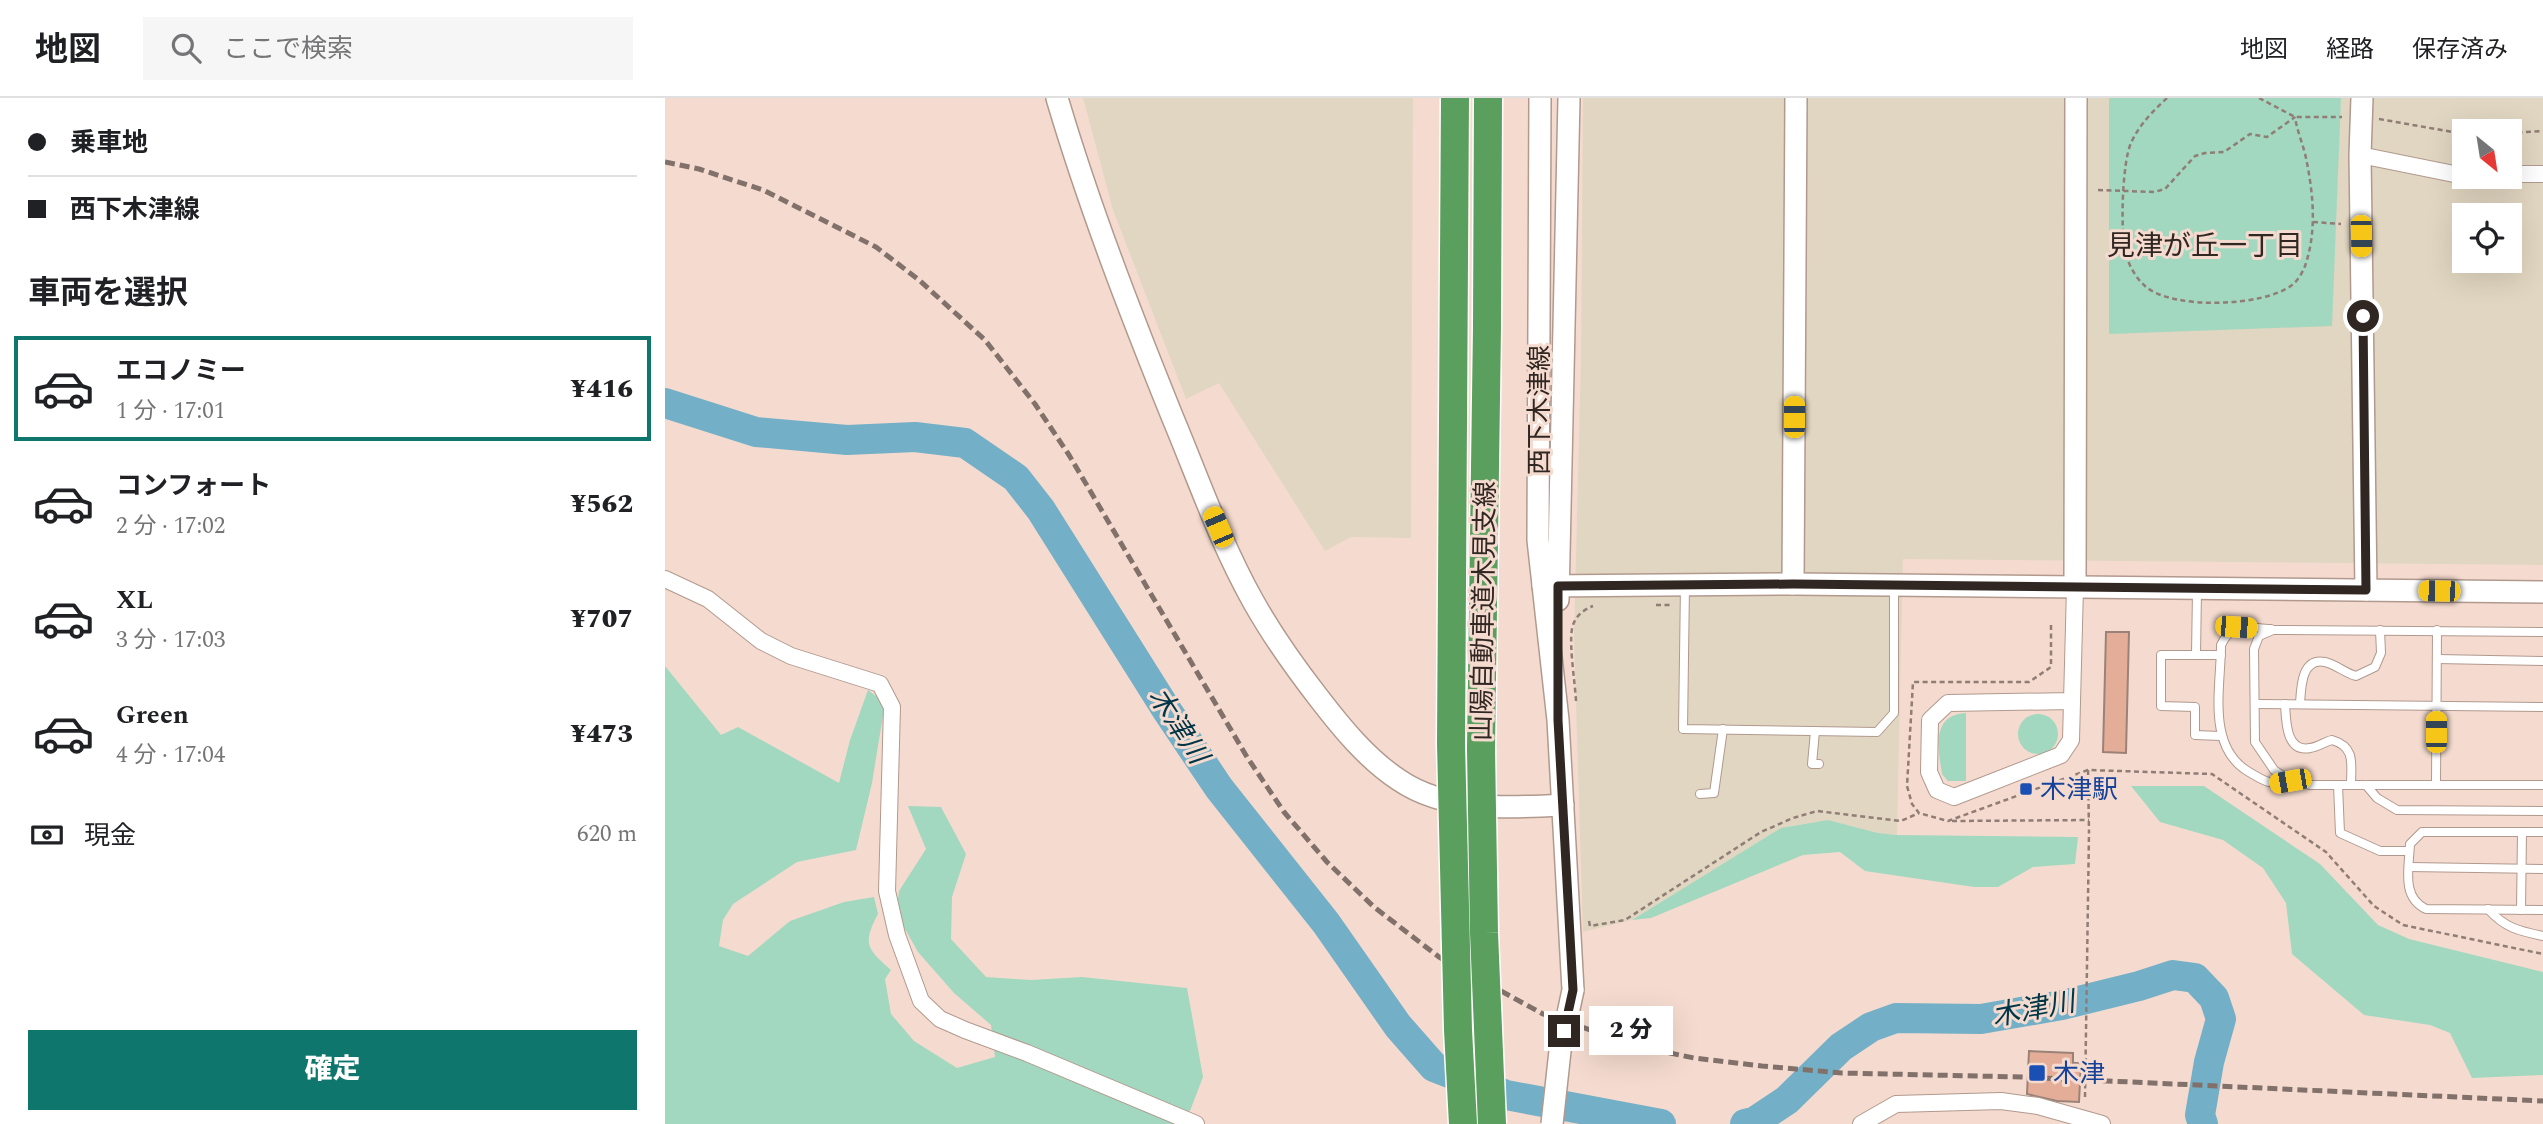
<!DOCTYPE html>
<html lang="ja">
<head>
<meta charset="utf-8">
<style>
  :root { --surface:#fff; --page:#f6f6f6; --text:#202124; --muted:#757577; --line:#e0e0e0; --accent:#0f766e }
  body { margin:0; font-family:Spectral,"Noto Sans JP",serif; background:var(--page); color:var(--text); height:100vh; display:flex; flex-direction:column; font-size:26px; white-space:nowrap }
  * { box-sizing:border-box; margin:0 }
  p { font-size:23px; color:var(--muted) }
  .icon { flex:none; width:38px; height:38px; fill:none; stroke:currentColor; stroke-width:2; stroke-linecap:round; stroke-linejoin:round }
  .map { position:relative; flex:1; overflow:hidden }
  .sheet { display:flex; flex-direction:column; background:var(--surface); width:665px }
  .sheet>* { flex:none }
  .banner { display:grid; align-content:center; height:154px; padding:0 28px; background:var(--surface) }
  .needle { width:46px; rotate:150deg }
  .controls { position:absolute; left:1787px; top:21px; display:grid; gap:14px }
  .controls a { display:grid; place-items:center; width:70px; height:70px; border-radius:0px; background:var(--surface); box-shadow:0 7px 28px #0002; font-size:35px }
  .end { position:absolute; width:32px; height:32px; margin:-16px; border:9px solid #302622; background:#fff; box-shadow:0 0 0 4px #fff }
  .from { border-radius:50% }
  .bubble { position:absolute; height:49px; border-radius:0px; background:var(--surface); box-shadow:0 7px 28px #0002; font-size:23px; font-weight:800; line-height:49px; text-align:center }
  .car { position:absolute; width:21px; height:42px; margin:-21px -10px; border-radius:9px; box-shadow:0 0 5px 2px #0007; background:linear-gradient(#f5c518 24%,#345 0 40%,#f5c518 0 76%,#345 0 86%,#f5c518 0) }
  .banner b { display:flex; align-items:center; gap:24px; height:66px; font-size:26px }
  .banner b+b { border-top:2px solid var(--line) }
  .banner i { width:18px; height:18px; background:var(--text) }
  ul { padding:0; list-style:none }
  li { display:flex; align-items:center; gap:21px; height:105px; margin:0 14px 10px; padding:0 14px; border:4px solid transparent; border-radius:0px }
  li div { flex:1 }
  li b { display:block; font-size:26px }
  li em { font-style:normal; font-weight:800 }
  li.on { border-color:var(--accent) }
  li>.icon { width:63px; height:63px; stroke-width:1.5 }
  h2 { padding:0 28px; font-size:32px; line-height:84px }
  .pay { display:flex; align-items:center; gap:18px; height:77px; padding:0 28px; font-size:26px }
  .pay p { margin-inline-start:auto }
  .button { display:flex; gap:14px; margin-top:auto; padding:14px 28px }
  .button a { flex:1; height:80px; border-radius:0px; background:var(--accent); color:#fff; font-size:28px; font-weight:800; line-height:80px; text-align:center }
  header { display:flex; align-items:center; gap:42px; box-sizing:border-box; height:98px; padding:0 35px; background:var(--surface); border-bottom:2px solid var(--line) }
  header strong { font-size:33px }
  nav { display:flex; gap:38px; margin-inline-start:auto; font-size:24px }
  .search { width:490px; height:63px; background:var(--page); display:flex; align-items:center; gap:18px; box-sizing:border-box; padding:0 24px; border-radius:0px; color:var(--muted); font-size:26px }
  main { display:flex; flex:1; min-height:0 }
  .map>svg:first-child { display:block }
  .industrial { fill:#e1d6c1; fill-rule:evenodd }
  .green { fill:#a2d8bf }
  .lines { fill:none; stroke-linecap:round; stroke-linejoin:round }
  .river { stroke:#73afc6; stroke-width:30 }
  .building { fill:#e3ad97; stroke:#9b8279; stroke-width:2 }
  .lane-casing { stroke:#b1998e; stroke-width:10 }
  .street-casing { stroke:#b1998e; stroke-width:18 }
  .secondary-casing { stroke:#b1998e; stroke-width:24 }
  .highway-casing { stroke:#fff; stroke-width:31 }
  .path { stroke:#8f7d76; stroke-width:2.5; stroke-dasharray:5 3.5; stroke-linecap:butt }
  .lane { stroke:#fff; stroke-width:8 }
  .street { stroke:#fff; stroke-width:16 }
  .secondary { stroke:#fff; stroke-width:21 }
  .highway { stroke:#5a9f5d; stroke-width:28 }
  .rail { stroke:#82716a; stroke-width:5; stroke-dasharray:10 5; stroke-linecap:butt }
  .secondary-bridge-casing { stroke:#b1998e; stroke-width:24; stroke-linecap:butt }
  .highway-bridge-casing { stroke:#fff; stroke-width:31; stroke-linecap:butt }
  .path-bridge { stroke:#8f7d76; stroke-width:2.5; stroke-dasharray:5 3.5; stroke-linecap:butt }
  .secondary-bridge { stroke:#fff; stroke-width:21 }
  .highway-bridge { stroke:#5a9f5d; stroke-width:28 }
  .route { stroke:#302622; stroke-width:9 }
  .transit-dot { fill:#1a4fb4; stroke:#f5dbcf; stroke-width:2.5 }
  .labels { text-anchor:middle; stroke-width:6; stroke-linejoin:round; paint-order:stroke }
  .street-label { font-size:26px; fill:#302622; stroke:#f5dbcf }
  .transit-label { font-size:26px; fill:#164399; stroke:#f5dbcf; text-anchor:start }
  .neighbourhood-label { font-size:28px; fill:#302622; stroke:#f5dbcf }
  .water-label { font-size:28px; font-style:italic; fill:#003647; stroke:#f5dbcf }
</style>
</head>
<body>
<header>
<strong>地図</strong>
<div class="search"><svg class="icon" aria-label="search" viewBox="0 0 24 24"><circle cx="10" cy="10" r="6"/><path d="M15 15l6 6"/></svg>ここで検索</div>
<nav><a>地図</a><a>経路</a><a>保存済み</a></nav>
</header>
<main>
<section class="sheet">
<div class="banner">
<b><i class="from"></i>乗車地</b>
<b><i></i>西下木津線</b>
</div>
<h2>車両を選択</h2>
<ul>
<li class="on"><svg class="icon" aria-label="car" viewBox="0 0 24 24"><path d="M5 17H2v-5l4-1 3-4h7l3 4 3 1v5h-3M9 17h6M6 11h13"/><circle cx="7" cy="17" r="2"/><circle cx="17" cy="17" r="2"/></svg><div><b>エコノミー</b><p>1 分 · 17:01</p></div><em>¥416</em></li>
<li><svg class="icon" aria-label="car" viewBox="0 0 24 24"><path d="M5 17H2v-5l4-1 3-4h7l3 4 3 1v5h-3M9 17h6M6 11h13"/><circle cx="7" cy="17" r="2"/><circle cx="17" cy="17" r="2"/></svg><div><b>コンフォート</b><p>2 分 · 17:02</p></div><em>¥562</em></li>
<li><svg class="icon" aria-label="car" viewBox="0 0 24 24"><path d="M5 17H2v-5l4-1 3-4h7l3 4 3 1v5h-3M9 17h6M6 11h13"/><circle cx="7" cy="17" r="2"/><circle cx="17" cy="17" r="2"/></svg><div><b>XL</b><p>3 分 · 17:03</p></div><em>¥707</em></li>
<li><svg class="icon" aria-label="car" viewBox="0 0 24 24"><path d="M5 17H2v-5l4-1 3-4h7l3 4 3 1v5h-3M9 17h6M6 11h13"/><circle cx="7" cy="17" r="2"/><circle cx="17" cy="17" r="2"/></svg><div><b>Green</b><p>4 分 · 17:04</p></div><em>¥473</em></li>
</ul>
<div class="pay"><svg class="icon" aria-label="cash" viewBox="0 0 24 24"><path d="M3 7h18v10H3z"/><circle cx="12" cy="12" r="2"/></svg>現金<p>620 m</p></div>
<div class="button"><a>確定</a></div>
</section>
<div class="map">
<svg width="1878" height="1026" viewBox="0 0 1878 1026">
  <rect width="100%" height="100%" fill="#f5dbcf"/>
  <g class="industrial">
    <polygon points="418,0 748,0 746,440 686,439 660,453 554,285 521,301 448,112"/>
    <path d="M918 0H1878V467L1238 461 1232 737 1213 735 1163 722 1116 730 967 822 918 834 909 540 916 259ZM1799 33H1844V79H1799ZM1799 117H1844V163H1799Z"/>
  </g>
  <g class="green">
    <polygon points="1444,0 1676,0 1667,228 1444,236"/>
    <path d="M0 568 56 637 73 629 174 685 185 642 203 592 220 605 207 685 191 752 132 764 68 806 58 822 54 848 83 858 125 823 179 804 209 799 213 816C197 846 202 851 226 872L220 881 226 916 249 943 292 970 330 959 326 927 289 895 253 854 231 815 234 793 261 751 243 708 276 709 301 756 287 799 286 841 321 879 366 882 417 879 522 890 538 979 520 1026H0Z"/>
    <path d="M1301 615V683H1283L1277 676C1273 650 1266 617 1301 615Z"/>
    <circle cx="1373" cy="636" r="20"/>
    <polygon points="1466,688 1539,688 1655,766 1713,827 1744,841 1878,874 1878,977 1807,980 1785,935 1765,927 1699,917 1627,856 1621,805 1598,770 1558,742 1495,724"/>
    <polygon points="1163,722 1213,735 1232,737 1413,739 1410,766 1368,769 1333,789 1309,789 1200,773 1175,754 1138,757 986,820 967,822 1116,730"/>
  </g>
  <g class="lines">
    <g class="river">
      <polyline points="0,305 91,334 182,342 250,339 300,345 351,380 376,412 503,614 554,690 661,825 733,928 769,969 841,997 996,1026"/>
      <polyline points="1080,1026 1089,1024 1122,1002 1176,949 1206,929 1231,920 1316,921 1397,907 1474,888 1508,877 1530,880 1549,900 1556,921 1544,964 1535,1017 1538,1026"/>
    </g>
  </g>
  <g class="building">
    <polygon points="1441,534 1464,534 1461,655 1438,654"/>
    <polygon points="1364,953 1408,955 1408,965 1416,965 1414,1004 1392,1003 1362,996"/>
  </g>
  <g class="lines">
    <g class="lane-casing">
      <g id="lane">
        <polyline points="1020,487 1018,631 1212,634 1229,615 1229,488"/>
        <polyline points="1532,493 1531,557 1496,557 1496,608 1530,609 1530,637 1556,638"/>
        <path d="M1606 531C1582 530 1568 522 1556 547 1556 589 1541 649 1584 674 1601 684 1604 687 1625 683"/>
        <polyline points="1878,534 1608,532 1594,538 1589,551 1590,644 1609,672 1625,683 1646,687 1878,687"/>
        <polyline points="1531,557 1556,557"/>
        <polyline points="1772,561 1878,563"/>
        <polyline points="1590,606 1878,609"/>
        <path d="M1620 606C1621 623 1621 655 1645 650 1653 649 1659 644 1667 642 1691 649 1686 666 1686 687"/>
        <path d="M1635 606C1636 591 1636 559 1660 564 1670 566 1680 575 1691 578L1710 569 1716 555 1715 532"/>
        <polyline points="1150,633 1147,666 1154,666"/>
        <polyline points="1673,687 1675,735 1715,753 1744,753"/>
        <polyline points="1701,687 1712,700 1732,712 1878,713"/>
        <polyline points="1771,687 1772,532"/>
        <polyline points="1035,696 1049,695 1058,631"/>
        <path d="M1878 734H1757L1745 746C1744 770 1736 799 1761 811L1878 812"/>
        <polyline points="1744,769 1878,771"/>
        <path d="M1823 811C1840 830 1854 833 1878 838"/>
        <polyline points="1856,812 1857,734"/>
      </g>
    </g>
    <g class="street-casing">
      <g id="street">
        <polyline points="1695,57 1799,78"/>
        <polyline points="1844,76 1878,76"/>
        <polyline points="0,481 43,501 96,543 126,558 215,586 227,609 222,793 232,837 256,903 275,921 300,932 362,955 531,1026"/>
        <polyline points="1406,603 1283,605 1265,622 1264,674 1272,692 1289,699 1396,657 1406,642 1410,489"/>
        <polyline points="1196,1026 1231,1006 1336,1003 1373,1008 1437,1026"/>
      </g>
    </g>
    <g class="secondary-casing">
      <g id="secondary">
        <path d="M392 0C424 108 465 214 507 318 533 380 555 444 588 503 607 537 629 568 653 599 676 629 702 661 734 682 781 714 844 710 898 707"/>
        <polyline points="875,0 873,442 893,622 908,892"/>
        <polyline points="1697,0 1695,57 1701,492"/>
        <polyline points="1128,486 1131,0"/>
        <polyline points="878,488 1128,486 1878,494"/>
        <polyline points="1410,489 1411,0"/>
        <polyline points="893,502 904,0"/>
      </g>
    </g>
    <g class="highway-casing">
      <g id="highway">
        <polyline points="786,646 790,0"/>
        <polyline points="816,651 822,229 823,0"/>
      </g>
    </g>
    <g class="path">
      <path d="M1502 0C1488 13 1474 27 1466 45 1457 65 1455 135 1461 156 1464 168 1471 180 1480 188 1506 212 1599 209 1627 187 1633 183 1639 172 1641 165 1652 131 1648 94 1641 60 1638 46 1632 33 1630 19"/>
      <polyline points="1594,0 1630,19 1677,19"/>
      <polyline points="1714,21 1799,36"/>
      <polyline points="1844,35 1878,33"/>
      <polyline points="1433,92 1489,94 1500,91 1530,58 1540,55 1559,54 1585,36 1602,39 1630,19"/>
      <polyline points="1648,124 1676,126"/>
      <polyline points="991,507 1006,507"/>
      <polyline points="1386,527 1386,569 1364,584 1248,584 1242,688 1247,706 1254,715 1283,723 1423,672 1547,676 1661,754 1709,808 1738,827 1878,856"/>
      <path d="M911 603C910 584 904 548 907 531 909 519 918 512 928 508"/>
      <polyline points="1423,672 1424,734"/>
      <polyline points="1287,723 1424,722"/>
      <polyline points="924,823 925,828 960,822 1096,734 1128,720 1152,713 1236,723 1254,715"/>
    </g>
    <use href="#lane" class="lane"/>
    <use href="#street" class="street"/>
    <use href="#secondary" class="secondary"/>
    <use href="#highway" class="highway"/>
    <polyline class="rail" points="0,64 34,71 98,92 211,149 254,182 320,242 370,306 404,357 582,659 619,714 662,764 709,809 774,859 878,916 976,949 1029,960 1097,968 1177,975 1357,979 1878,1003"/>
    <g class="secondary-bridge-casing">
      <polyline id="secondary-bridge" points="887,1026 895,953 908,892"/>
    </g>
    <g class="highway-bridge-casing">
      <g id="highway-bridge">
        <polyline points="786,646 793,932 798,1026"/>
        <polyline points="816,651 819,835 827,1026"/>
      </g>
    </g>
    <polyline class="path-bridge" points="1420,999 1424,734"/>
    <use href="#secondary-bridge" class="secondary-bridge"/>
    <use href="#highway-bridge" class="highway-bridge"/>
  </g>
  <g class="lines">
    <polyline class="route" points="899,933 908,892 893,622 893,488 1128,486 1701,492 1698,218"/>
  </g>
  <g class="transit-dot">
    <rect x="1354" y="684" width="14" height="14" rx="3.5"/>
    <rect x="1363" y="966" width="18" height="18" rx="3.5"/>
  </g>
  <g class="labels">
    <g class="street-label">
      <text transform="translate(874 312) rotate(-90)" y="9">西下木津線</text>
      <text transform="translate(818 513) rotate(-89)" y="9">山陽自動車道木見支線</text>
    </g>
    <g class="transit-label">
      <text x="1375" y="700">木津駅</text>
      <text x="1388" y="984">木津</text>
    </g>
    <g class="neighbourhood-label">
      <text x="1540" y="157">見津が丘一丁目</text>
    </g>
    <g class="water-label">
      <text transform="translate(514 627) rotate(57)" y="10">木津川</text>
      <text transform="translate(1368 910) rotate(-11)" y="10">木津川</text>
    </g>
  </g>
</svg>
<div class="controls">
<a><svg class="needle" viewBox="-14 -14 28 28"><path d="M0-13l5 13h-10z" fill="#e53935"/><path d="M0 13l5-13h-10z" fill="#757577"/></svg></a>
<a><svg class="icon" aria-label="locate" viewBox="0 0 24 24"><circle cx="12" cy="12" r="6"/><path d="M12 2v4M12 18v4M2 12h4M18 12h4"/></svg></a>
</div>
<i class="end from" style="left:1698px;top:218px"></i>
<i class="end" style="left:899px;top:933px"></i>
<div class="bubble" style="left:924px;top:908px;width:84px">2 分</div>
<i class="car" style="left:1696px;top:138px;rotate:179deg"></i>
<i class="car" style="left:1129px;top:319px;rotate:0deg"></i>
<i class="car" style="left:553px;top:429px;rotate:337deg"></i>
<i class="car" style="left:1774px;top:493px;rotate:271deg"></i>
<i class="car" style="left:1571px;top:529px;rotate:94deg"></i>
<i class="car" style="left:1771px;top:634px;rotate:0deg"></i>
<i class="car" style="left:1625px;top:683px;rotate:260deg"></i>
</div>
</main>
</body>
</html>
